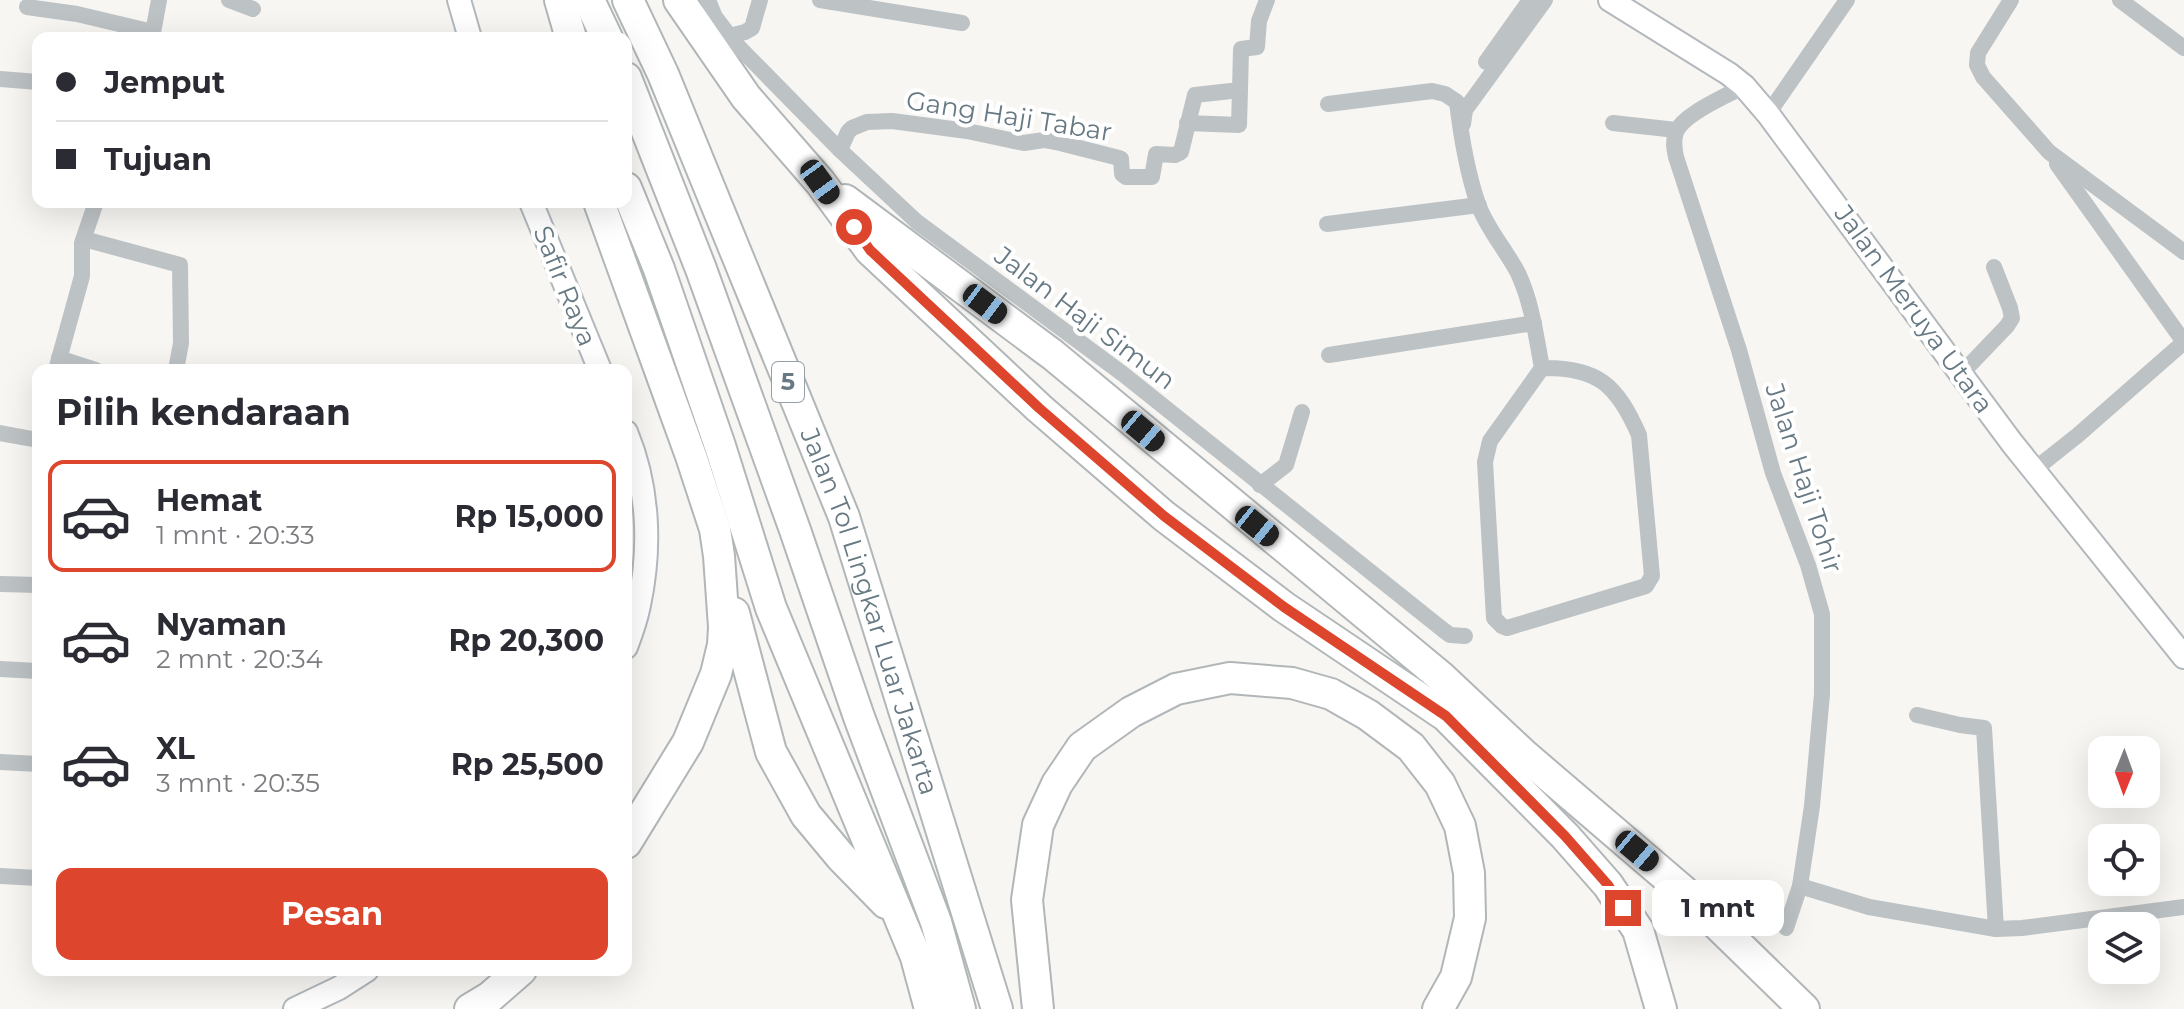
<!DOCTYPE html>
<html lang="id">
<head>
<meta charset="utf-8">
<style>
  :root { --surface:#fff; --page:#f7f7f7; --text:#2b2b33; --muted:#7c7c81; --line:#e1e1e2; --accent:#dd462d }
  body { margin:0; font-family:Montserrat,sans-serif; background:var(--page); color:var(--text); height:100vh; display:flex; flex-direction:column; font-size:30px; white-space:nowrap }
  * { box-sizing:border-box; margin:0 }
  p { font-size:26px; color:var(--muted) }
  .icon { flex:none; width:44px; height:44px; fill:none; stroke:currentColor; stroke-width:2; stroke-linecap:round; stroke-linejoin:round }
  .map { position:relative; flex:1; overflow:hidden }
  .details { position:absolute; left:32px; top:364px; width:600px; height:612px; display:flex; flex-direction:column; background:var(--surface); border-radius:16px; box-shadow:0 8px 32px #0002 }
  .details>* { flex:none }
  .guide { position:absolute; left:32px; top:32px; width:600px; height:176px; border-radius:16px; box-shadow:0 8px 32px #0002; display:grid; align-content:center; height:176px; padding:0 24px; background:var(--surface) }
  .needle { width:52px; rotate:181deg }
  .fabs { position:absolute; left:2088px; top:736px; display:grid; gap:16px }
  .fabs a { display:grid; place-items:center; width:72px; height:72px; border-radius:16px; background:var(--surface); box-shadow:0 8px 32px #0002; font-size:40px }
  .end { position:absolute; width:36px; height:36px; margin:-18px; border:10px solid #dd462d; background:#fff; box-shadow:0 0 0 4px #fff }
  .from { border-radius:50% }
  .bubble { position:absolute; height:56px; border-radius:16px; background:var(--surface); box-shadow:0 8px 32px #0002; font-size:26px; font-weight:700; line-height:56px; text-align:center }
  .car { position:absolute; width:24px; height:48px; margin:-24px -12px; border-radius:10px; box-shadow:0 0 6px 2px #0007; background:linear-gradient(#222 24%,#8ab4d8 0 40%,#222 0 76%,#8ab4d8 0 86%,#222 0) }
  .guide b { display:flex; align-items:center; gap:28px; height:76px; font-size:30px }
  .guide b+b { border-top:2px solid var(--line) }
  .guide i { width:20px; height:20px; background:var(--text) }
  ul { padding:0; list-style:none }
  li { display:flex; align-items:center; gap:24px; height:112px; margin:0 16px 12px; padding:0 8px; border:4px solid transparent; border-radius:16px }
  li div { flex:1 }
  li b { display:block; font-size:30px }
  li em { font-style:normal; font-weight:700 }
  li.current { border-color:var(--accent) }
  li>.icon { width:72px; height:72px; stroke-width:1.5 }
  h2 { padding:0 24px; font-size:36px; line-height:96px }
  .primary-button { display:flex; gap:16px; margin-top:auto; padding:16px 24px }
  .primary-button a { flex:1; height:92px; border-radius:16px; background:var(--accent); color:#fff; font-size:32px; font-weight:700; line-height:92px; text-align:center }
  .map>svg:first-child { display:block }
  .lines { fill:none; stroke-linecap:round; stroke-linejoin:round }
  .secondary-casing { stroke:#b2b8bc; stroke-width:26 }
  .highway-casing { stroke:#b1b6b8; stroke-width:34 }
  .street { stroke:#bdc2c5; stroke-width:16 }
  .secondary { stroke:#fff; stroke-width:22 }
  .highway { stroke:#fff; stroke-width:30 }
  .route { stroke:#dd462d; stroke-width:10 }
  .labels { text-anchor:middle; stroke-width:8; stroke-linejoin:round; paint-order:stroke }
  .shield { fill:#fff; stroke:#95a1a8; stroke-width:2 }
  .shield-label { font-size:24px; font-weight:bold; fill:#677983 }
  .street-label { font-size:26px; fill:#677983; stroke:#fff }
</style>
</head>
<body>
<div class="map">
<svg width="2184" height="1009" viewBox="0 0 2184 1009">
  <rect width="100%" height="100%" fill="#f7f6f3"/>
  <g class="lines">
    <g class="secondary-casing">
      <g id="secondary">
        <polyline points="459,0 470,38"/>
        <polyline points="1610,0 1729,74 1744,86 1768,114 2012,443 2184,657"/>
        <polyline points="531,202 600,370"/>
        <path d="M626 432C649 487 651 548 639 605 636 620 631 634 626 647"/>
        <polyline points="295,1009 339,988 367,970"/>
      </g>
    </g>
    <g class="highway-casing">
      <g id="highway">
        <polyline points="560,0 571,38"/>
        <polyline points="589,0 607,38"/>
        <path id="s1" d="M628 0 663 74 844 517 997 1009"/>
        <polyline points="679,0 746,97 820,182 870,250 1039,408 1164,516 1284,607 1446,716 1565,836 1608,885 1638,930 1661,1009"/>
        <polyline points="626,78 701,269 795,530 859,717 936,922 960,1009"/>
        <polyline points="626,188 659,269 720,446 771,608 916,957 930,1009"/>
        <polyline points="845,200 1053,355 1440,676 1523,754 1682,890 1804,1009"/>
        <polyline points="599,202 691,456 715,529 719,556 724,627 723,645 716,674 688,742 626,843"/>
        <polyline points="734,613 771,752 806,815 841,857 886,903"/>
        <polyline points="470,1009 490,997 521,970"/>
        <polyline points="1038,1009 1027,900 1038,825 1057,784 1082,747 1131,712 1176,689 1230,678 1292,683 1331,694 1368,715 1411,747 1440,784 1460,826 1469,873 1470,918 1456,977 1438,1009"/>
      </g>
    </g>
    <g class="street">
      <polyline points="229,0 253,9"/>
      <polyline points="708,0 715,17 735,43 840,150 917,222 1123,374 1442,629 1450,635 1465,636"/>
      <polyline points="820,0 962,23"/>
      <polyline points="2011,0 1978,53 1977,65 1983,77 2049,152 2184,252"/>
      <polyline points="2120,0 2184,48"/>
      <polyline points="27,7 77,14 153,32"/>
      <polyline points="730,36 745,32 752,28 760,0"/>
      <polyline points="152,38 159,0"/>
      <polyline points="1486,62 1530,0"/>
      <polyline points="0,79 38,82"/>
      <path d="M1744 86C1727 96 1683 114 1676 132 1673 141 1674 148 1676 157L1739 350 1773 473 1808 565 1822 614V694L1812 806 1800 886 1786 928"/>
      <path d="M1328 104 1432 91 1445 94 1457 102C1461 136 1467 172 1478 204 1487 229 1506 250 1518 273 1532 303 1536 336 1542 368L1490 441 1485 462 1494 618 1502 626 1507 628 1646 586 1652 576 1639 435C1617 385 1598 367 1542 368"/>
      <polyline points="1768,114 1847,0"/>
      <polyline points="1187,123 1239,125 1240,90"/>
      <polyline points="1613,123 1676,130"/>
      <polyline points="1463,124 1465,110 1545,0"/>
      <polyline points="840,150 848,132 852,128 867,122 892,121 967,131 1024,143 1044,140 1060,143 1119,158 1121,159 1122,174 1126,177 1152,177 1156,154 1175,155 1181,152 1195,95 1240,90 1241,49 1257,47 1259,21 1267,0"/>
      <polyline points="2057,164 2184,342"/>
      <polyline points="1327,224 1479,205"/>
      <polyline points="84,239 180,265 181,343 176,370"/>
      <polyline points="1329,355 1534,323"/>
      <polyline points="59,358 96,370"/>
      <polyline points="56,370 82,276 82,243 96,202"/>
      <polyline points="1961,374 2007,326 2012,318 2010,308 1994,267"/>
      <polyline points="0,433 38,440"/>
      <polyline points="2034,470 2078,435 2184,342"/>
      <polyline points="1260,485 1286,465 1302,412"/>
      <polyline points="0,584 38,585"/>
      <polyline points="0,669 38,671"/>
      <polyline points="1917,715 1960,725 1984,728 1996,929"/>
      <polyline points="0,762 38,764"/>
      <polyline points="0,876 38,878"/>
      <polyline points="1800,886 1869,907 1996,929 2022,928 2184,907"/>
    </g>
    <use href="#secondary" class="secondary"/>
    <use href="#highway" class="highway"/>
  </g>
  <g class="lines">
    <polyline class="route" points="854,227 870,250 976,349 1039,408 1164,516 1284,607 1446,716 1565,836 1608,885 1623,908"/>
  </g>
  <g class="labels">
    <rect class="shield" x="772" y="362" width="32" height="40" rx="6"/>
    <g class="shield-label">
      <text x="788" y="390">5</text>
    </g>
    <g class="street-label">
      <text transform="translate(1009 116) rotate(9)" y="9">Gang Haji Tabar</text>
      <text transform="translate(565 286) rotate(68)" y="9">Safir Raya</text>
      <text transform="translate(1914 309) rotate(54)" y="9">Jalan Meruya Utara</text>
      <text transform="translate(1085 318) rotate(37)" y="9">Jalan Haji Simun</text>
      <text transform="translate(1804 478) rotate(72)" y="9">Jalan Haji Tohir</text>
      <text dy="9" stroke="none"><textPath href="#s1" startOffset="658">Jalan Tol Lingkar Luar Jakarta</textPath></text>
    </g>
  </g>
</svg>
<div class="fabs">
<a><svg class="needle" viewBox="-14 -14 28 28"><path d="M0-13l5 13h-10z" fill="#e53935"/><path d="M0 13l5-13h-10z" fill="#7c7c81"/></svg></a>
<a><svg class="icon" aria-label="locate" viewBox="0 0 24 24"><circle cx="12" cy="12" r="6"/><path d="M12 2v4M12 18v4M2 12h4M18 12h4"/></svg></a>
<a><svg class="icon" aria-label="layers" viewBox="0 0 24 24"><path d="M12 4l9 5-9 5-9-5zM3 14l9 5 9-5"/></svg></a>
</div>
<i class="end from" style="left:854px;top:227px"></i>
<i class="end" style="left:1623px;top:908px"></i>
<div class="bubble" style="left:1652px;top:880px;width:132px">1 mnt</div>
<i class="car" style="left:820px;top:182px;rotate:144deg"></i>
<i class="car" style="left:985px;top:304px;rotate:127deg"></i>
<i class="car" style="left:1143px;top:431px;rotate:130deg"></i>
<i class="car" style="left:1257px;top:526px;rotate:129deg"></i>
<i class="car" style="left:1637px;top:851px;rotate:130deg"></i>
<div class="guide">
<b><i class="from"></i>Jemput</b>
<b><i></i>Tujuan</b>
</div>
<section class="details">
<h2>Pilih kendaraan</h2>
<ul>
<li class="current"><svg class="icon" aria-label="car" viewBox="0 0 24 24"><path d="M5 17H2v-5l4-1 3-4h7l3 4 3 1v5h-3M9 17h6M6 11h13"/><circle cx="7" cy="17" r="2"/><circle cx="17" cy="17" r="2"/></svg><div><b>Hemat</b><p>1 mnt · 20:33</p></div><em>Rp 15,000</em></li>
<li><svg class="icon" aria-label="car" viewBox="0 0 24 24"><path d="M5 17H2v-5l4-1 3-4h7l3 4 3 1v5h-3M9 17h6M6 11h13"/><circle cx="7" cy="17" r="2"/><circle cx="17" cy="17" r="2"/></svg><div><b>Nyaman</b><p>2 mnt · 20:34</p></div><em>Rp 20,300</em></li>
<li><svg class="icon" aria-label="car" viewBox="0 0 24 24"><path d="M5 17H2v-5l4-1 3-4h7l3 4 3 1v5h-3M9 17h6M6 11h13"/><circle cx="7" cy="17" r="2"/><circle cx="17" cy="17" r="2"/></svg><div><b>XL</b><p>3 mnt · 20:35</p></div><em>Rp 25,500</em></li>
</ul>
<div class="primary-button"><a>Pesan</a></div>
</section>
</div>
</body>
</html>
